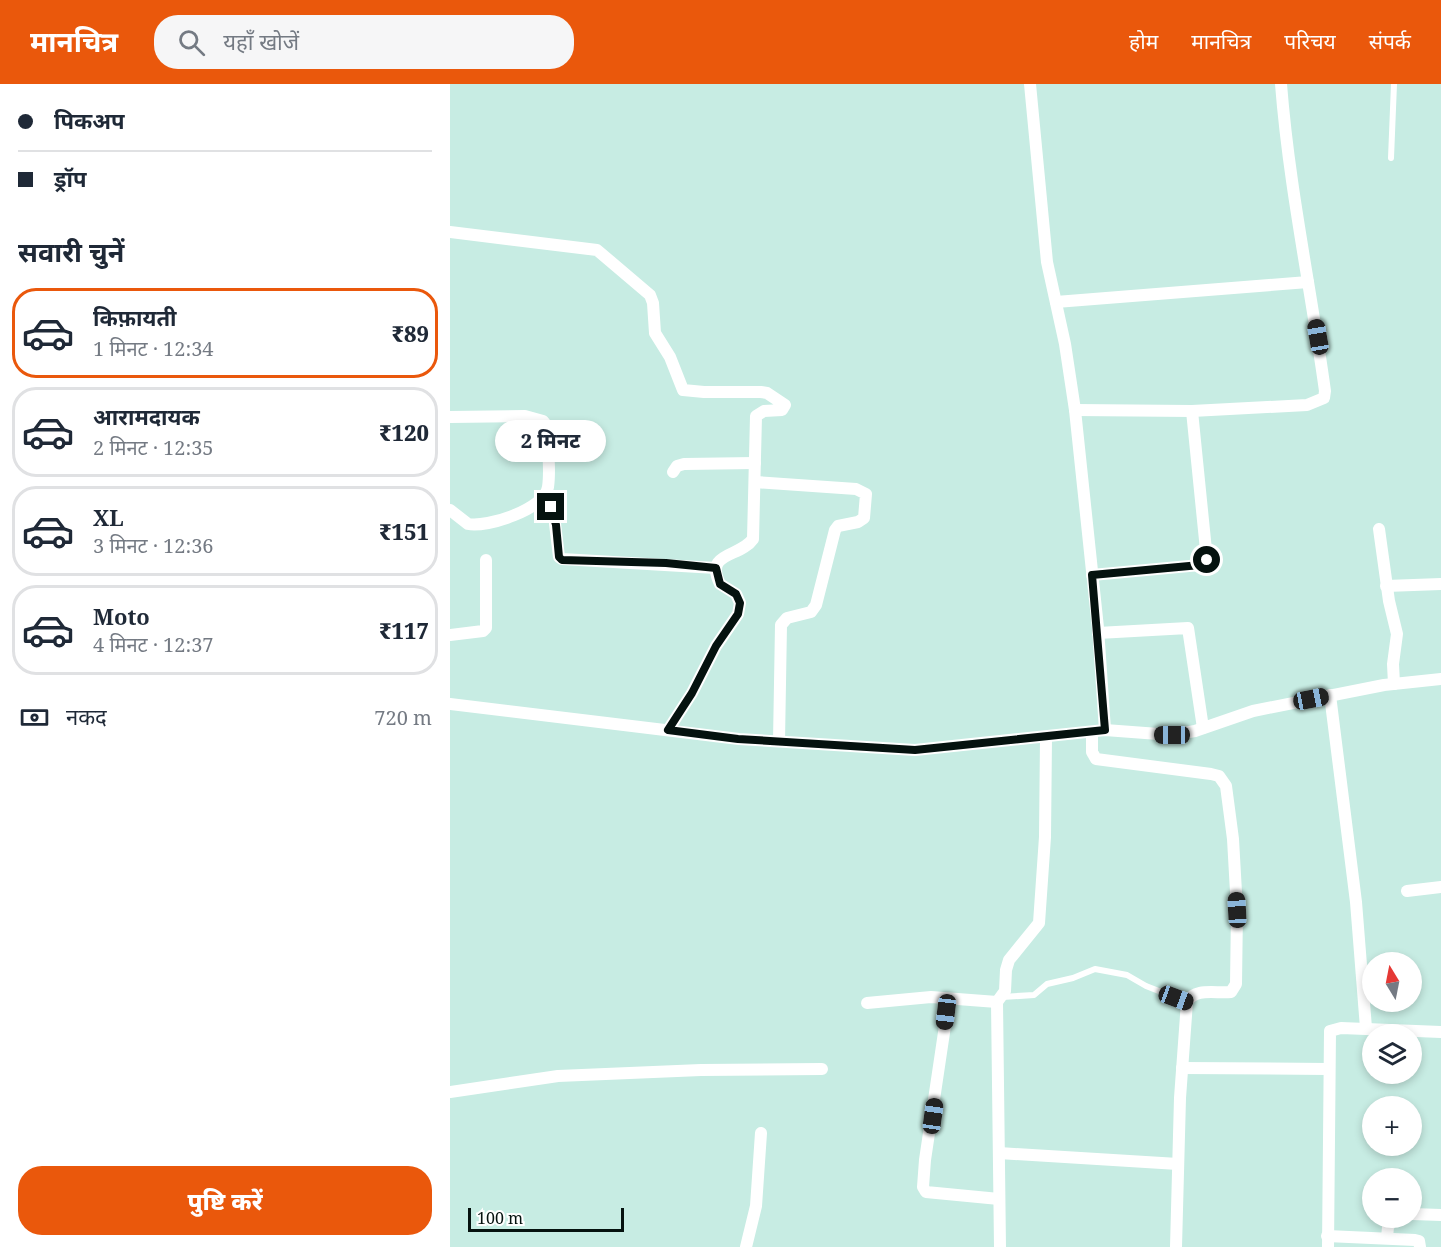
<!DOCTYPE html>
<html lang="hi">
<head>
<meta charset="utf-8">
<style>
  :root { --surface:#fff; --page:#f6f6f7; --text:#1f2937; --muted:#747a83; --line:#e0e1e3; --accent:#ea580c }
  body { margin:0; font-family:"Noto Serif","Noto Sans Devanagari",serif; background:var(--page); color:var(--text); height:100vh; display:flex; flex-direction:column; font-size:22px; white-space:nowrap }
  * { box-sizing:border-box; margin:0 }
  p { font-size:20px; color:var(--muted) }
  .icon { flex:none; width:33px; height:33px; fill:none; stroke:currentColor; stroke-width:2; stroke-linecap:round; stroke-linejoin:round }
  .map { position:relative; flex:1; overflow:hidden }
  .panel { display:flex; flex-direction:column; background:var(--surface); width:450px }
  .panel>* { flex:none }
  .hud { display:grid; align-content:center; height:132px; padding:0 18px; background:var(--surface) }
  .needle { width:39px; rotate:350deg }
  .buttons { position:absolute; left:912px; top:868px; display:grid; gap:12px }
  .buttons a { display:grid; place-items:center; width:60px; height:60px; border-radius:50%; background:var(--surface); box-shadow:0 3px 9px #0003; font-size:30px }
  .scale { position:absolute; left:18px; bottom:15px; width:156px; box-sizing:border-box; padding-left:6px; border:3px solid #05120f; border-top:0; font-size:16px; line-height:21px; white-space:nowrap; color:#05120f; -webkit-text-stroke:4px #fff; paint-order:stroke }
  .end { position:absolute; width:27px; height:27px; margin:-14px; border:8px solid #05120f; background:#fff; box-shadow:0 0 0 3px #fff }
  .from { border-radius:50% }
  .bubble { position:absolute; height:42px; border-radius:21px; background:var(--surface); box-shadow:0 3px 9px #0003; font-size:20px; font-weight:800; line-height:42px; text-align:center }
  .car { position:absolute; width:18px; height:36px; margin:-18px -9px; border-radius:8px; box-shadow:0 0 4px 2px #0007; background:linear-gradient(#222 24%,#8ab4d8 0 40%,#222 0 76%,#8ab4d8 0 86%,#222 0) }
  .hud b { display:flex; align-items:center; gap:21px; height:57px; font-size:22px }
  .hud b+b { border-top:2px solid var(--line) }
  .hud i { width:15px; height:15px; background:var(--text) }
  ul { padding:0; list-style:none }
  li { display:flex; align-items:center; gap:18px; height:90px; margin:0 12px 9px; padding:0 6px; border:3px solid var(--line); border-radius:24px }
  li div { flex:1 }
  li b { display:block; font-size:22px }
  li em { font-style:normal; font-weight:800 }
  li.active { border-color:var(--accent) }
  li>.icon { width:54px; height:54px; stroke-width:1.5 }
  h2 { padding:0 18px; font-size:27px; line-height:72px }
  .pay { display:flex; align-items:center; gap:15px; height:66px; padding:0 18px; font-size:22px }
  .pay p { margin-inline-start:auto }
  .cta { display:flex; gap:12px; margin-top:auto; padding:12px 18px }
  .cta a { flex:1; height:69px; border-radius:24px; background:var(--accent); color:#fff; font-size:24px; font-weight:800; line-height:69px; text-align:center }
  header { display:flex; align-items:center; gap:36px; box-sizing:border-box; height:84px; padding:0 30px; background:var(--accent); color:#fff }
  header strong { font-size:28px }
  nav { display:flex; gap:33px; margin-inline-start:auto; font-size:21px }
  .search { width:420px; height:54px; background:var(--page); display:flex; align-items:center; gap:15px; box-sizing:border-box; padding:0 21px; border-radius:24px; color:var(--muted); font-size:22px }
  main { display:flex; flex:1; min-height:0 }
  .map>svg:first-child { display:block }
  .lines { fill:none; stroke-linecap:round; stroke-linejoin:round }
  .lane { stroke:#fff; stroke-width:6 }
  .street { stroke:#fff; stroke-width:12 }
  .route { stroke:#05120f; stroke-width:8 }
</style>
</head>
<body>
<header>
<strong>मानचित्र</strong>
<div class="search"><svg class="icon" aria-label="search" viewBox="0 0 24 24"><circle cx="10" cy="10" r="6"/><path d="M15 15l6 6"/></svg>यहाँ खोजें</div>
<nav><a>होम</a><a>मानचित्र</a><a>परिचय</a><a>संपर्क</a></nav>
</header>
<main>
<section class="panel">
<div class="hud">
<b><i class="from"></i>पिकअप</b>
<b><i></i>ड्रॉप</b>
</div>
<h2>सवारी चुनें</h2>
<ul>
<li class="active"><svg class="icon" aria-label="car" viewBox="0 0 24 24"><path d="M5 17H2v-5l4-1 3-4h7l3 4 3 1v5h-3M9 17h6M6 11h13"/><circle cx="7" cy="17" r="2"/><circle cx="17" cy="17" r="2"/></svg><div><b>किफ़ायती</b><p>1 मिनट · 12:34</p></div><em>₹89</em></li>
<li><svg class="icon" aria-label="car" viewBox="0 0 24 24"><path d="M5 17H2v-5l4-1 3-4h7l3 4 3 1v5h-3M9 17h6M6 11h13"/><circle cx="7" cy="17" r="2"/><circle cx="17" cy="17" r="2"/></svg><div><b>आरामदायक</b><p>2 मिनट · 12:35</p></div><em>₹120</em></li>
<li><svg class="icon" aria-label="car" viewBox="0 0 24 24"><path d="M5 17H2v-5l4-1 3-4h7l3 4 3 1v5h-3M9 17h6M6 11h13"/><circle cx="7" cy="17" r="2"/><circle cx="17" cy="17" r="2"/></svg><div><b>XL</b><p>3 मिनट · 12:36</p></div><em>₹151</em></li>
<li><svg class="icon" aria-label="car" viewBox="0 0 24 24"><path d="M5 17H2v-5l4-1 3-4h7l3 4 3 1v5h-3M9 17h6M6 11h13"/><circle cx="7" cy="17" r="2"/><circle cx="17" cy="17" r="2"/></svg><div><b>Moto</b><p>4 मिनट · 12:37</p></div><em>₹117</em></li>
</ul>
<div class="pay"><svg class="icon" aria-label="cash" viewBox="0 0 24 24"><path d="M3 7h18v10H3z"/><circle cx="12" cy="12" r="2"/></svg>नकद<p>720 m</p></div>
<div class="cta"><a>पुष्टि करें</a></div>
</section>
<div class="map">
<svg width="991" height="1163" viewBox="0 0 991 1163">
  <rect width="100%" height="100%" fill="#c7ece3"/>
  <g class="lines">
    <g class="lane">
      <polyline points="941,74 944,0"/>
      <polyline points="552,913 584,911 597,900 623,894 645,885 677,891 696,902 737,918"/>
    </g>
    <g class="street">
      <polyline points="580,0 597,178 615,260 625,326 648,544 655,646"/>
      <path d="M0 148 147 166 200 211 203 219 205 249 220 273 233 306 254 308H311L317 309 335 321 332 326 314 327 306 332 303 455C290 474 254 467 270 500L286 510 290 519 288 530 266 562 242 609 218 646"/>
      <polyline points="606,218 858,198"/>
      <path d="M625 326 742 327 857 321 874 314 875 307C861 205 839 103 831 0"/>
      <path d="M0 333 75 332 93 337 97 342C97 362 101 384 98 403 95 425 37 444 18 440L0 426"/>
      <polyline points="223,388 227,382 234,380 305,379"/>
      <polyline points="305,398 406,405 416,410 414,434 408,438 388,442 385,446 366,521 361,528 337,534 331,541 329,657"/>
      <polyline points="93,414 104,431 109,473 112,475 266,484"/>
      <polyline points="929,445 939,517 947,550 943,580 944,600"/>
      <polyline points="642,491 750,481 757,476 742,327"/>
      <polyline points="936,502 991,500"/>
      <polyline points="648,549 738,544 753,644"/>
      <polyline points="0,551 33,547 36,544 36,476"/>
      <polyline points="880,611 906,818 916,944"/>
      <polyline points="0,620 289,655 465,666 655,646 722,651 745,647 803,627 934,601 991,595"/>
      <path d="M642 648V668L646 675 761 690 769 692 776 702 783 755 787 826 786 900 781 908C767 910 745 903 737 918L730 1014 726 1163"/>
      <polyline points="957,807 991,803"/>
      <polyline points="499,915 475,1076 473,1103 476,1108 549,1115"/>
      <polyline points="417,919 481,913 547,918"/>
      <polyline points="732,984 878,985"/>
      <polyline points="0,1008 108,992 251,986 372,985"/>
      <polyline points="549,1069 728,1080"/>
      <polyline points="962,1130 991,1131"/>
      <polyline points="877,1152 965,1156 969,1157 970,1163"/>
      <polyline points="937,1154 938,1143 944,1134"/>
      <polyline points="296,1163 306,1122 311,1049"/>
      <polyline points="550,1163 547,918 555,907 556,886 559,876 589,839 595,753 596,654"/>
      <polyline points="878,1163 880,947 891,944 991,948"/>
    </g>
  </g>
  <g class="lines">
    <polyline class="route" points="101,423 106,441 109,473 112,476 216,479 266,484 270,500 286,510 290,519 288,530 266,562 242,609 218,646 288,655 465,666 655,646 642,491 750,481 757,476"/>
  </g>
</svg>
<div class="buttons">
<a><svg class="needle" viewBox="-14 -14 28 28"><path d="M0-13l5 13h-10z" fill="#e53935"/><path d="M0 13l5-13h-10z" fill="#747a83"/></svg></a>
<a><svg class="icon" aria-label="layers" viewBox="0 0 24 24"><path d="M12 4l9 5-9 5-9-5zM3 14l9 5 9-5"/></svg></a>
<a>+</a>
<a>−</a>
</div>
<div class="scale">100 m</div>
<i class="end from" style="left:757px;top:476px"></i>
<i class="end" style="left:101px;top:423px"></i>
<div class="bubble" style="left:45px;top:336px;width:111px">2 मिनट</div>
<i class="car" style="left:868px;top:253px;rotate:350deg"></i>
<i class="car" style="left:861px;top:615px;rotate:79deg"></i>
<i class="car" style="left:722px;top:651px;rotate:270deg"></i>
<i class="car" style="left:787px;top:826px;rotate:357deg"></i>
<i class="car" style="left:726px;top:914px;rotate:110deg"></i>
<i class="car" style="left:496px;top:928px;rotate:187deg"></i>
<i class="car" style="left:483px;top:1032px;rotate:8deg"></i>
</div>
</main>
</body>
</html>
